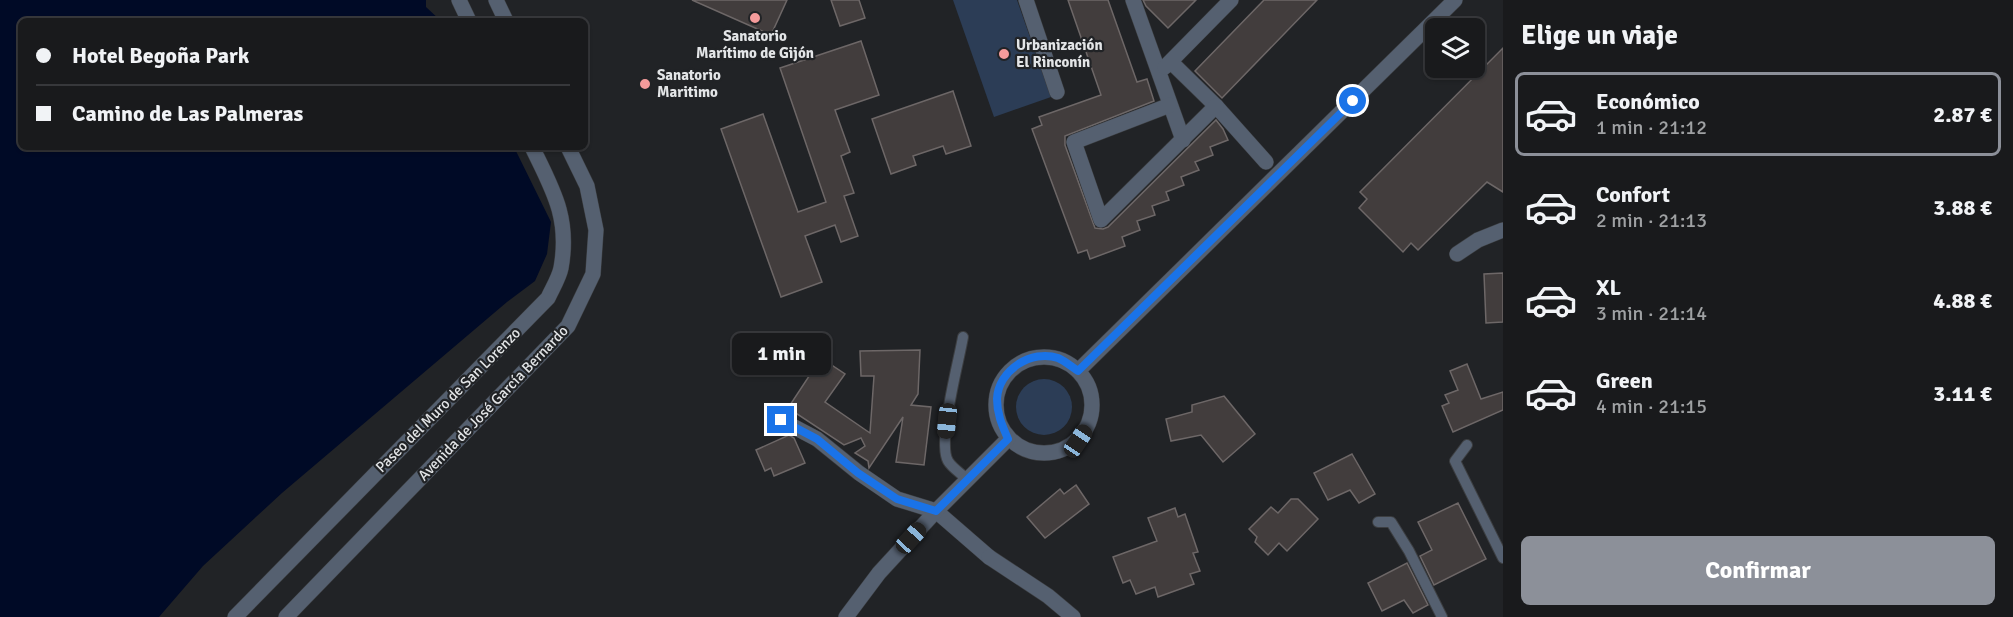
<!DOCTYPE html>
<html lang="es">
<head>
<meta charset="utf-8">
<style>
  :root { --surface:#191a1c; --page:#222325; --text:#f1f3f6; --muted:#9fa1a3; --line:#37383b; --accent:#8c9099 }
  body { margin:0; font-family:Signika,sans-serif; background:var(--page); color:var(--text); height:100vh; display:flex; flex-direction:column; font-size:22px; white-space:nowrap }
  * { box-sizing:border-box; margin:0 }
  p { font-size:20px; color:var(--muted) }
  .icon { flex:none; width:33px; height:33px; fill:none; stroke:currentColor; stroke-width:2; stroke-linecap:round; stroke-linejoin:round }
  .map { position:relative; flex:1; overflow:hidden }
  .panel { display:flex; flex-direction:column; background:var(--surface); width:510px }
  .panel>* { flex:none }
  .hud { position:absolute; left:18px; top:18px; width:570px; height:132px; border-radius:9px; box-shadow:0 2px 4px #0004,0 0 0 2px var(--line); display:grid; align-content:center; height:132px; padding:0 18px; background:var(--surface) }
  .tools { position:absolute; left:1425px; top:18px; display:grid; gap:12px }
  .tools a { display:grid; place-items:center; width:60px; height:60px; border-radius:9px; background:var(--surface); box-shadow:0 2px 4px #0004,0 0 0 2px var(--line); font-size:30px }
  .end { position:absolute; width:27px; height:27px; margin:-14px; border:8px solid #1a73e8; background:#fff; box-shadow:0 0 0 3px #fff }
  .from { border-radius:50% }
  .bubble { position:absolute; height:42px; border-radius:9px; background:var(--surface); box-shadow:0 2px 4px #0004,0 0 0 2px var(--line); font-size:20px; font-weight:700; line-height:42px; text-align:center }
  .car { position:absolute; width:18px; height:36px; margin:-18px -9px; border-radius:8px; box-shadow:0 0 4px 2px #0007; background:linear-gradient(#222 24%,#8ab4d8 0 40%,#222 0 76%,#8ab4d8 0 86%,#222 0) }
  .hud b { display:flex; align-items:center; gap:21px; height:57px; font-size:22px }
  .hud b+b { border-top:2px solid var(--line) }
  .hud i { width:15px; height:15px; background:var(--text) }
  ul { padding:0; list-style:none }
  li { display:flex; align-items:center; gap:18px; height:84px; margin:0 12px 9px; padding:0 6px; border:3px solid transparent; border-radius:9px }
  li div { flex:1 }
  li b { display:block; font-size:22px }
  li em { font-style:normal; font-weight:700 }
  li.current { border-color:var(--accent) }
  li>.icon { width:54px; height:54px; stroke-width:1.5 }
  h2 { padding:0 18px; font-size:27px; line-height:72px }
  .button { display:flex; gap:12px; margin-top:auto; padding:12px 18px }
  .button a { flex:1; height:69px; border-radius:9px; background:var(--accent); color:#fff; font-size:24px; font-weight:700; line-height:69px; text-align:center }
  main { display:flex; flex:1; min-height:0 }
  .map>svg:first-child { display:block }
  .green { fill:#2c3d56 }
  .water { fill:#000a26 }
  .building { fill:#423d3d; stroke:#6d6767; stroke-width:1.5 }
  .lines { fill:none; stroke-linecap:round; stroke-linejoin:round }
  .service-casing { stroke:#3c3e41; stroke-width:12 }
  .pedestrian-casing { stroke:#3c3e41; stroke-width:16 }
  .minor-casing { stroke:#3c3e41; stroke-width:16 }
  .tertiary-casing { stroke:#3c3e41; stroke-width:16 }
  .service { stroke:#556070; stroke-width:10 }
  .pedestrian { stroke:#556070; stroke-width:15 }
  .minor { stroke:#556070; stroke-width:15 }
  .tertiary { stroke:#556070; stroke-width:15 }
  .route { stroke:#1a73e8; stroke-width:8 }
  .poi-dot { fill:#f59b9b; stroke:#212326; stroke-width:2 }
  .labels { text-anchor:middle; stroke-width:4.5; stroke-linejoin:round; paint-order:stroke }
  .poi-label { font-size:15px; font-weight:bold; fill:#e3e5e7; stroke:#212326; text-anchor:start }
  .street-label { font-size:15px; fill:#e3e5e7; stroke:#212326 }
</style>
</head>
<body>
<main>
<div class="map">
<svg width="1503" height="617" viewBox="0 0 1503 617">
  <rect width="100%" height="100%" fill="#212326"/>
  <g class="green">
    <polygon points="953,0 1017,0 1051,97 994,117"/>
    <circle cx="1044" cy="407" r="28"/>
  </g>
  <polygon class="water" points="0,0 426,0 426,7 441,21 21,21 21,147 514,147 551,222 547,254 535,281 507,302 282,493 203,566 159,617 0,617"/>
  <g class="building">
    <polygon points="692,0 787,0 771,35"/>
    <polygon points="831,0 859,0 865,18 840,26"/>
    <polygon points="1068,0 1108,0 1137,82 1147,79 1154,101 1065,136 1065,145 1095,228 1103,229 1108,227 1216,120 1223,129 1228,140 1210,147 1213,155 1195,162 1199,170 1181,177 1184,185 1166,192 1169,200 1152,206 1155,215 1137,221 1140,230 1122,237 1125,246 1090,259 1087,250 1078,253 1032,129 1042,125 1039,117 1101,95"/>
    <polygon points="1143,0 1196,0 1168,28 1146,6"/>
    <polygon points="1264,0 1317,0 1222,98 1195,71"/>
    <polygon points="861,41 879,95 835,110 850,152 841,156 854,193 844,196 858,236 841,242 835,225 805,236 822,282 781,297 721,129 763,114 798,212 826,202 780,68"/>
    <polygon points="1503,48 1503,192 1487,182 1418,250 1411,243 1403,252 1359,208 1367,199 1360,192"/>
    <polygon points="953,91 971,146 946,154 943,146 913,156 916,165 891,174 872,119"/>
    <polygon points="1503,273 1503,322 1486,323 1484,274"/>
    <polygon points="920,350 918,394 911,405 931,407 924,465 896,462 903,417 869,468 868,461 855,453 865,446 861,438 844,445 788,408 821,358 845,374 825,402 870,433 874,376 861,376 860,351"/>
    <polygon points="1467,364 1481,399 1503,392 1503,410 1453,432 1442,406 1449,403 1445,395 1458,390 1450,371"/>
    <polygon points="1224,396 1255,434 1223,462 1201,435 1171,441 1166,419 1192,412 1192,405"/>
    <polygon points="789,435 794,438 805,463 774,476 771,468 765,471 756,450"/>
    <polygon points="1352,454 1375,494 1359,503 1350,490 1328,500 1314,473"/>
    <polygon points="1076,485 1089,504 1045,538 1027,517 1060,489 1064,494"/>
    <polygon points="1291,499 1298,499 1318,519 1287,551 1279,543 1268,555 1255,542 1257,537 1249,529 1271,507 1278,513"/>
    <polygon points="1458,503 1486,559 1434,585 1420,556 1432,550 1418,522"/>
    <polygon points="1175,508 1178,517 1185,514 1198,552 1193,553 1200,571 1190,574 1194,584 1158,597 1155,587 1136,594 1130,580 1123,583 1113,557 1157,541 1148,518"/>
    <polygon points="1407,563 1428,605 1413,613 1404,600 1382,611 1368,583"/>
  </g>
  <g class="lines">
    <g class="service-casing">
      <g id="service">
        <path d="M963 337C959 361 937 442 948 461 952 468 962 474 968 480"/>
        <polyline points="1467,445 1455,461 1503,558"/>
        <polyline points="1378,522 1391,522 1409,551 1442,617"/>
      </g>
    </g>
    <g class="pedestrian-casing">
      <g id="pedestrian">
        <polyline points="459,0 469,21"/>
        <polyline points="1026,0 1057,92"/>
        <polyline points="1133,0 1183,140"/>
        <polyline points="1171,62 1216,106 1266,162"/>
        <polyline points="1165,67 1231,0"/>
        <polyline points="1170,105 1074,142 1101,220 1216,106"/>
        <polyline points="936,511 989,557"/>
        <path d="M235 617 548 298C552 289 559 278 561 268 570 218 553 190 532 147"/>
      </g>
    </g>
    <g class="minor-casing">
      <g id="minor">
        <polyline points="496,0 506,21"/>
        <polyline points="1457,254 1478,240 1503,230"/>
        <polyline points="781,420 817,439 859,473 897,499 936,511"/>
        <polyline points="989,557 1048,596 1073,617"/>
        <polyline points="286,617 568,326 593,274 596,230 587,186 568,147"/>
      </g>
    </g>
    <g class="tertiary-casing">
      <g id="tertiary">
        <circle cx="1044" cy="405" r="48"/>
        <polyline points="1078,371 1455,0"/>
        <polyline points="846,617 879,573 936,511 1008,439"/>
      </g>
    </g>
    <use href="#service" class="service"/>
    <use href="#pedestrian" class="pedestrian"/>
    <use href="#minor" class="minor"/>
    <use href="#tertiary" class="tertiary"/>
  </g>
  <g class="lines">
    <path class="route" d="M781 420 817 439 858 473 897 499 936 511 1008 439C1002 425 997 414 997 399 998 370 1032 349 1058 358 1065 361 1072 367 1078 371L1353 101"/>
  </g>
  <g class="poi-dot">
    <circle cx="755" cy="18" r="6"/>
    <circle cx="1004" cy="54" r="6"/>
    <circle cx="645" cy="84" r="6"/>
  </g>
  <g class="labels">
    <g class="poi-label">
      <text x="755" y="41" text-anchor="middle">Sanatorio<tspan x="755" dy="17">Marítimo de Gijón</tspan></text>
      <text x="1016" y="50">Urbanización<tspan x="1016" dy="17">El Rinconín</tspan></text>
      <text x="657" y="80">Sanatorio<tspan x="657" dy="17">Maritimo</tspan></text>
    </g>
    <g class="street-label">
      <text transform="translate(448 400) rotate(-45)" y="5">Paseo del Muro de San Lorenzo</text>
      <text transform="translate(493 403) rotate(-46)" y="5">Avenida de José García Bernardo</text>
    </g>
  </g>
</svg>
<div class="tools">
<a><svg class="icon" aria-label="layers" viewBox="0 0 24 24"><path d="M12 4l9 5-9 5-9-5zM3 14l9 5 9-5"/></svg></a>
</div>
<i class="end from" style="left:1353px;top:101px"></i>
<i class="end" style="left:781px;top:420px"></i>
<div class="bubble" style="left:732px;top:333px;width:99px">1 min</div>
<i class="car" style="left:947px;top:421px;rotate:186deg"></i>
<i class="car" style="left:1078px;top:441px;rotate:34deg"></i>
<i class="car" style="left:911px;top:538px;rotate:43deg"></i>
<div class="hud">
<b><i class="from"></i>Hotel Begoña Park</b>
<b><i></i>Camino de Las Palmeras</b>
</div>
</div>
<section class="panel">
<h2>Elige un viaje</h2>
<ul>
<li class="current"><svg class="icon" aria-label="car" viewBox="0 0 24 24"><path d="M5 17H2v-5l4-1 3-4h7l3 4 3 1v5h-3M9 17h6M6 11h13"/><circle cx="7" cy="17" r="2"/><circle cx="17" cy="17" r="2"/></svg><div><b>Económico</b><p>1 min · 21:12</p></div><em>2.87 €</em></li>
<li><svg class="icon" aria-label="car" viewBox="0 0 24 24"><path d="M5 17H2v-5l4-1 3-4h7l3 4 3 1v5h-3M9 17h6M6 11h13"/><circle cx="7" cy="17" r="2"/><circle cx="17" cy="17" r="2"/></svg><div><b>Confort</b><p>2 min · 21:13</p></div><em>3.88 €</em></li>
<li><svg class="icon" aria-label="car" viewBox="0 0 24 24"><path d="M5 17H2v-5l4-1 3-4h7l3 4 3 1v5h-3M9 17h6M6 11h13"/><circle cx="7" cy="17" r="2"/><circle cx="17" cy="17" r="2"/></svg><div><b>XL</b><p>3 min · 21:14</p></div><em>4.88 €</em></li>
<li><svg class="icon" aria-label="car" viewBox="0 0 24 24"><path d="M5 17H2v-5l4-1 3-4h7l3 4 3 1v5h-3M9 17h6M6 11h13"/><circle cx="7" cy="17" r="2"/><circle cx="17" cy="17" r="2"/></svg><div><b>Green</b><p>4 min · 21:15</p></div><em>3.11 €</em></li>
</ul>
<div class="button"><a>Confirmar</a></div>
</section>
</main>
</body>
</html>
